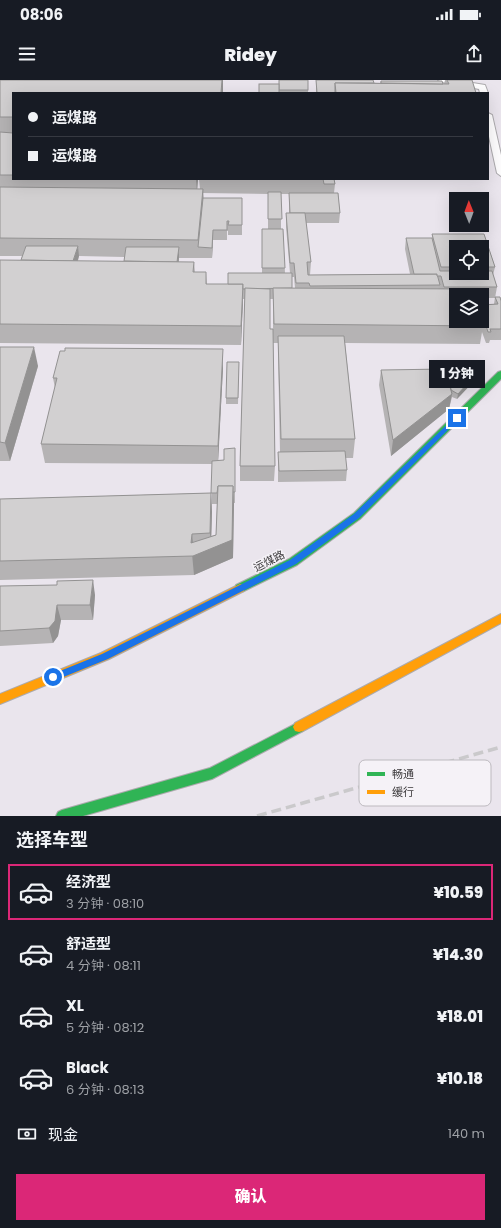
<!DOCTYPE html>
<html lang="zh">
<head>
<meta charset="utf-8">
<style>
  :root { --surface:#171b24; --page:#242831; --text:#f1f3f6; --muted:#9ea1a6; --line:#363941; --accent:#db2777 }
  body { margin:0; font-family:Poppins,"Noto Sans SC",sans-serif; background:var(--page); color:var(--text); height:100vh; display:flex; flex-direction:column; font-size:15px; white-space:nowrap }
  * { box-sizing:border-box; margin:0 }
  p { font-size:13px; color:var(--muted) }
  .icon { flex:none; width:22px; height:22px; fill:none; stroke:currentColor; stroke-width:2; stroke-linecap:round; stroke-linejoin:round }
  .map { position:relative; height:736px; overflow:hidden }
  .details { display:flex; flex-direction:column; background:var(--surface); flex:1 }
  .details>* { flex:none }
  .hud { position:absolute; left:12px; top:12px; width:477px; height:88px; border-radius:0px; box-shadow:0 4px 16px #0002; display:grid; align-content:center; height:88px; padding:0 16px; background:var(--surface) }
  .needle { width:26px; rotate:359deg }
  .controls { position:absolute; left:449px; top:112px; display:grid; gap:8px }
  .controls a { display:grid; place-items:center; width:40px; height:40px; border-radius:0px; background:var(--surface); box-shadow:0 4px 16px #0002; font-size:20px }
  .end { position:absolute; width:18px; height:18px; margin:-9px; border:5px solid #1a73e8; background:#fff; box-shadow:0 0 0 2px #fff }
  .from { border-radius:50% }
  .bubble { position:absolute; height:28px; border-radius:0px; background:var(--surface); box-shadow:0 4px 16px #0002; font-size:13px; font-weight:800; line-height:28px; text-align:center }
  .hud b { display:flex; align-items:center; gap:14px; height:38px; font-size:15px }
  .hud b+b { border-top:1px solid var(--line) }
  .hud i { width:10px; height:10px; background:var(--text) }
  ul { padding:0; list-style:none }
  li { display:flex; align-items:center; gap:12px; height:56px; margin:0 8px 6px; padding:0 8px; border:2px solid transparent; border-radius:0px }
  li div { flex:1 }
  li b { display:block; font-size:15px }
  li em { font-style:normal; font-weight:800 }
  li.on { border-color:var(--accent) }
  li>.icon { width:36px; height:36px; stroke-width:1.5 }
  h2 { padding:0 16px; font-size:18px; line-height:48px }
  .pay { display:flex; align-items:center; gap:10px; height:44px; padding:0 16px; font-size:15px }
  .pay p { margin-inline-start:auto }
  .action { display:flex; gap:8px; margin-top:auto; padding:8px 16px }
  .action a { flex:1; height:46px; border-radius:0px; background:var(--accent); color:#fff; font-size:16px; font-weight:800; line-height:46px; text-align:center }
  .status { display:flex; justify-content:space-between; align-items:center; height:28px; padding:0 20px; background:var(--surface); direction:ltr }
  .status svg { height:11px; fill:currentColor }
  header { display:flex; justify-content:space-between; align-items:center; height:52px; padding:0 16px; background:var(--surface); font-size:18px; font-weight:800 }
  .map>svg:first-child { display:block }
  .built { fill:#eae5ed; fill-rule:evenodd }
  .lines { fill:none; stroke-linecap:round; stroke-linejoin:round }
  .lane-casing { stroke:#acaaad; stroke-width:2 }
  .fast-casing { stroke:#acaaad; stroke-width:2 }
  .slow-casing { stroke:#acaaad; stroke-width:2 }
  .lane { fill:#fefdfe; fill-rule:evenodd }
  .fast { fill:#30b455; fill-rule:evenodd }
  .slow { fill:#ff9f0a; fill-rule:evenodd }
  .rail { stroke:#cac9cb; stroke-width:3.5; stroke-dasharray:10 5; stroke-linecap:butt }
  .wall { fill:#b5b3b4; fill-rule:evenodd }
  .shaded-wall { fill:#939292 }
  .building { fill:#d2d0d1; stroke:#939292 }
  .route { fill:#1a73e8 }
  .labels { text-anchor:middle; stroke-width:3; stroke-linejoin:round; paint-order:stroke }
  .street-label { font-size:11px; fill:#3b393b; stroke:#f5f2f7 }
  .key { fill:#f5f2f7; stroke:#bdbabf; stroke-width:1 }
  .key-label { font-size:11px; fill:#3b393b }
</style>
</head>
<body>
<div class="status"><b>08:06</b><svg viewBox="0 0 49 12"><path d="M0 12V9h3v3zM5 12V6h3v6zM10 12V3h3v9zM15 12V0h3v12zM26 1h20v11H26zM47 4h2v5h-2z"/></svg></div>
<header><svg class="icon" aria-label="menu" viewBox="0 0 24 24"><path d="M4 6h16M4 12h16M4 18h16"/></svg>Ridey<svg class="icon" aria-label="share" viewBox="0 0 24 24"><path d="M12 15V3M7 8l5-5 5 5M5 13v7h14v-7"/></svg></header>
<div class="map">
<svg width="501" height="736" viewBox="0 0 501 736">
  <rect width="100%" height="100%" fill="#f5f3f6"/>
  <path class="built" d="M0 0H501V736H0ZM13 13H488V99H13ZM456 119H482V145H456ZM456 167H482V193H456ZM456 215H482V241H456Z"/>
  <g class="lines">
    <g class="lane-casing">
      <g id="lane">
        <polygon points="438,0 454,0 485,5 488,13 480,13 479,9 442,2"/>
        <polygon points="488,33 492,35 501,75 501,96 497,93 488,52"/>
      </g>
    </g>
    <g class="fast-casing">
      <g id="fast">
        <polygon points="501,291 501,299 360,439 297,485 244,511 240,512 236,511 235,508 236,505 289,479 354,433 498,292"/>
        <polygon points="299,642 303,643 305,647 303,651 212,699 83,736 56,736 58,732 62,730 210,688"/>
      </g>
    </g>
    <g class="slow-casing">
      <g id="slow">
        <polygon points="240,504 244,505 245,508 244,511 109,579 0,624 0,614 101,573"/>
        <polygon points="501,534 501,543 303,651 299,652 295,651 293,647 295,643"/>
      </g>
    </g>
    <use href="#lane" class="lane"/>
    <use href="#fast" class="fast"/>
    <use href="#slow" class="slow"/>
    <polyline class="rail" points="257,736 501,667"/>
  </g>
  <g class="wall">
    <path d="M0 0H223V13H13V99H198L197 109H200L199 99H334L335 104 334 113H338L340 133 339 143H306L311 182 310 195 410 194 405 169 406 158H432V154H484L495 187 493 195 497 207 495 218H482V215H456V241H482V225L494 224 495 217H500L501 221V260H490L489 263H486L482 252 480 264 345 263 355 359 353 378H345L347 390 346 401 278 402V372H280L278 274V263H273L275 386 274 401H240V386L245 219H243L241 265 0 263V180H21L22 176H0ZM203 113 268 114V149H262V193H228V204H207L206 192H195L194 182H179V178H212L213 160H227V151H228V155H242V118H203ZM281 114H289V133H286V147L290 193H285L283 149H281ZM456 167H482V193H456ZM79 176 124 177V181H78ZM292 197H294L295 208H292ZM270 219H273V249H270Z"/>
    <polygon points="316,0 380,3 381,1 444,4 445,0 472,0 476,13 316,13"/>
    <polygon points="259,4 308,10 308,13 259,13"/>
    <polygon points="0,267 38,286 10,381 0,381"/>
    <polygon points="239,282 238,324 226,324 226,318"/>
    <polygon points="223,288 218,380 224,380 235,368 235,423 234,423 233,478 194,495 0,500 0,419 211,413 212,432 211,456 216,455 217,424 212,424 212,384 45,383 41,364 55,308 53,298"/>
    <polygon points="381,290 447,297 475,300 457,319 452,317 449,329 391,376 379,305"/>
    <polygon points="0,506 95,515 93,540 61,540 58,556 53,563 0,566"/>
  </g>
  <g class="shaded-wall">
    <polygon points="222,0 223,0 223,13 221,13"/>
    <polygon points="196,99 198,99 197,113"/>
    <polygon points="203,109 204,126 198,167 198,160"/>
    <polygon points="213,150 213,160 212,178 212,168"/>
    <polygon points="78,166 79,176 72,199 71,188"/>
    <polygon points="179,167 179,177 177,199 176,189"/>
    <polygon points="243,204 243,222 241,265 241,246"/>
    <polygon points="34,267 38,286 10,381 5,363"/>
    <polygon points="223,269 223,288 218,384 218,366"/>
    <polygon points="476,294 475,300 457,319 458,314"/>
    <polygon points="452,314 449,329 391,376 393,360"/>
    <polygon points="233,406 234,425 233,478 194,495 191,463 192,454 194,472 211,469 210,453 211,413 212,432 211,469"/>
    <polygon points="93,500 95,515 93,540 90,525"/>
    <polygon points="57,525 61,540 58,556 53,563 49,548"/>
  </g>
  <g class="building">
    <polygon points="0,0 222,0 221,13 13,13 13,37 0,37"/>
    <rect x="279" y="0" width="29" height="10"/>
    <polygon points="316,0 373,0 374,3 335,3 335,13 317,13"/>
    <polygon points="447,0 472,0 476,13 336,13 335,3 449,4"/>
    <polygon points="381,1 442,1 443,4 381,3"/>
    <rect x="259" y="4" width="20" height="9"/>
    <polygon points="0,52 13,53 13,95 0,95"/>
    <polygon points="323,99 334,99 335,104 324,104"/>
    <polygon points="0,107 203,109 198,160 0,158"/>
    <polygon points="268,112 281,112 282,139 268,139"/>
    <polygon points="289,113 338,113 340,133 290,133"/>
    <polygon points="203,118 242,118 242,145 228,145 229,141 227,141 227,150 213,150 212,168 198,167"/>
    <polygon points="286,133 305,133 311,182 307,182 308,195 437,194 440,205 310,206 309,203 296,203 294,183 290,183"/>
    <polygon points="262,149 283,149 285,188 262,188"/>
    <polygon points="432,154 484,154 495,187 482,187 482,167 456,167 456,187 441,187"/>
    <polygon points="406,158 432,158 440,191 456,191 456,193 482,193 482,191 492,191 497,207 444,207 441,196 437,196 437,194 414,194"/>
    <polygon points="26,166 78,166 73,181 21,180"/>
    <polygon points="126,167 179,167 177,182 124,181"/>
    <polygon points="0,180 194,182 193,192 206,192 206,204 243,204 241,246 0,244"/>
    <polygon points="228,193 292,193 292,208 243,209 243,204 228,204"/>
    <polygon points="245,208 270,209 270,249 273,249 275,386 240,386"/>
    <polygon points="273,208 473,209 475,215 456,215 456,241 482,241 483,246 274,244"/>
    <polygon points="495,217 500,217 501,221 501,249 490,249 491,252 488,252 482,233 482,225 498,224"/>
    <polygon points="278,256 344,256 355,359 281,359"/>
    <polygon points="0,267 34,267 5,363 0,362"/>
    <polygon points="65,268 223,269 218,366 41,364 57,298 53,298 60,271 65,271"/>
    <polygon points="227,282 239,282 238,318 226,318"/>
    <polygon points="457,287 476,294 458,314 451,310 450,304 451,303 449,302 447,297"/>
    <polygon points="445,289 452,314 393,360 381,290"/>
    <polygon points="235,368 235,412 233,412 233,406 218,406 217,413 211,413 212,381 224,380 224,369"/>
    <polygon points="345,371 347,390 279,391 278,372"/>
    <polygon points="218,406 233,406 232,460 193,476 0,481 0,419 211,413 210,453 192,454 191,463 216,455"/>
    <polygon points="93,500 90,525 57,525 55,541 49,548 0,551 0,506 57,505 57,501"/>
  </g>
  <polygon class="route" points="457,335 460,338 459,339 359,438 296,484 108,579 56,600 50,600 50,595 102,574 290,480 354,434"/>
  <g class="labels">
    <g class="street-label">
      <text transform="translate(269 481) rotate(-27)" y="4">运煤路</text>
    </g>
  </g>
  <rect x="359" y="680" width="132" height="46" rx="6" class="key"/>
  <rect x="367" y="692" width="18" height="4" fill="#30b455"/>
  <rect x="367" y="710" width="18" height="4" fill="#ff9f0a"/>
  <g class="key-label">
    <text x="392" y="698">畅通</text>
    <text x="392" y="716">缓行</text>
  </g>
</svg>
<div class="controls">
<a><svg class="needle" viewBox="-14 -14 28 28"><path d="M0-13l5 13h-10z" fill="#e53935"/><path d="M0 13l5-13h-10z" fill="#9ea1a6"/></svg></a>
<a><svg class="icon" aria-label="locate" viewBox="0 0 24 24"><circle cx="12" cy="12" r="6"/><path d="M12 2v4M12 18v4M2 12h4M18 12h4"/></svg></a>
<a><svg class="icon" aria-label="layers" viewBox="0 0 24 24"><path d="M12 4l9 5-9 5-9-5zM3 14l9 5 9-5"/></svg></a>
</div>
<i class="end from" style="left:53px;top:597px"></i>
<i class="end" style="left:457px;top:338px"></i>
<div class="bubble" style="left:429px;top:280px;width:56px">1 分钟</div>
<div class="hud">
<b><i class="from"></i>运煤路</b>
<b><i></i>运煤路</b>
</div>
</div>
<section class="details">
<h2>选择车型</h2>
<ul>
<li class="on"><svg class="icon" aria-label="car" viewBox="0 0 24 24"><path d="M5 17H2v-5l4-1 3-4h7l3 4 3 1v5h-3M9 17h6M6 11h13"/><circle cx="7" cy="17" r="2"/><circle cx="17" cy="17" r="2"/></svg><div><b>经济型</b><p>3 分钟 · 08:10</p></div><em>¥10.59</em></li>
<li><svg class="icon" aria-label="car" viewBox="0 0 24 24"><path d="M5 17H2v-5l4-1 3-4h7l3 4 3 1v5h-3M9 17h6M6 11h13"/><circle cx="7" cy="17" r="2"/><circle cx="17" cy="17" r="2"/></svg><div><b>舒适型</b><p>4 分钟 · 08:11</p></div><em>¥14.30</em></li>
<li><svg class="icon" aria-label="car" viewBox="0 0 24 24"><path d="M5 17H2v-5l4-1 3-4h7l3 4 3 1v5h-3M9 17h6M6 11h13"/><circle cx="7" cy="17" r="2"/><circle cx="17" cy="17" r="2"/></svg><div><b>XL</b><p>5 分钟 · 08:12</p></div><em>¥18.01</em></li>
<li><svg class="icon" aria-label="car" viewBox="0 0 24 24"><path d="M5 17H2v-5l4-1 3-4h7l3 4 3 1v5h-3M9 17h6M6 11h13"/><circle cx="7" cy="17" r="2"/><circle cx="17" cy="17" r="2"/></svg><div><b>Black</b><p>6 分钟 · 08:13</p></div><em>¥10.18</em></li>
</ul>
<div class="pay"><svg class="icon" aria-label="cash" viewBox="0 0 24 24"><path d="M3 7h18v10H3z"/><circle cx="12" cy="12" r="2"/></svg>现金<p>140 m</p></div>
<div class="action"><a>确认</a></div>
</section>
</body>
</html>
